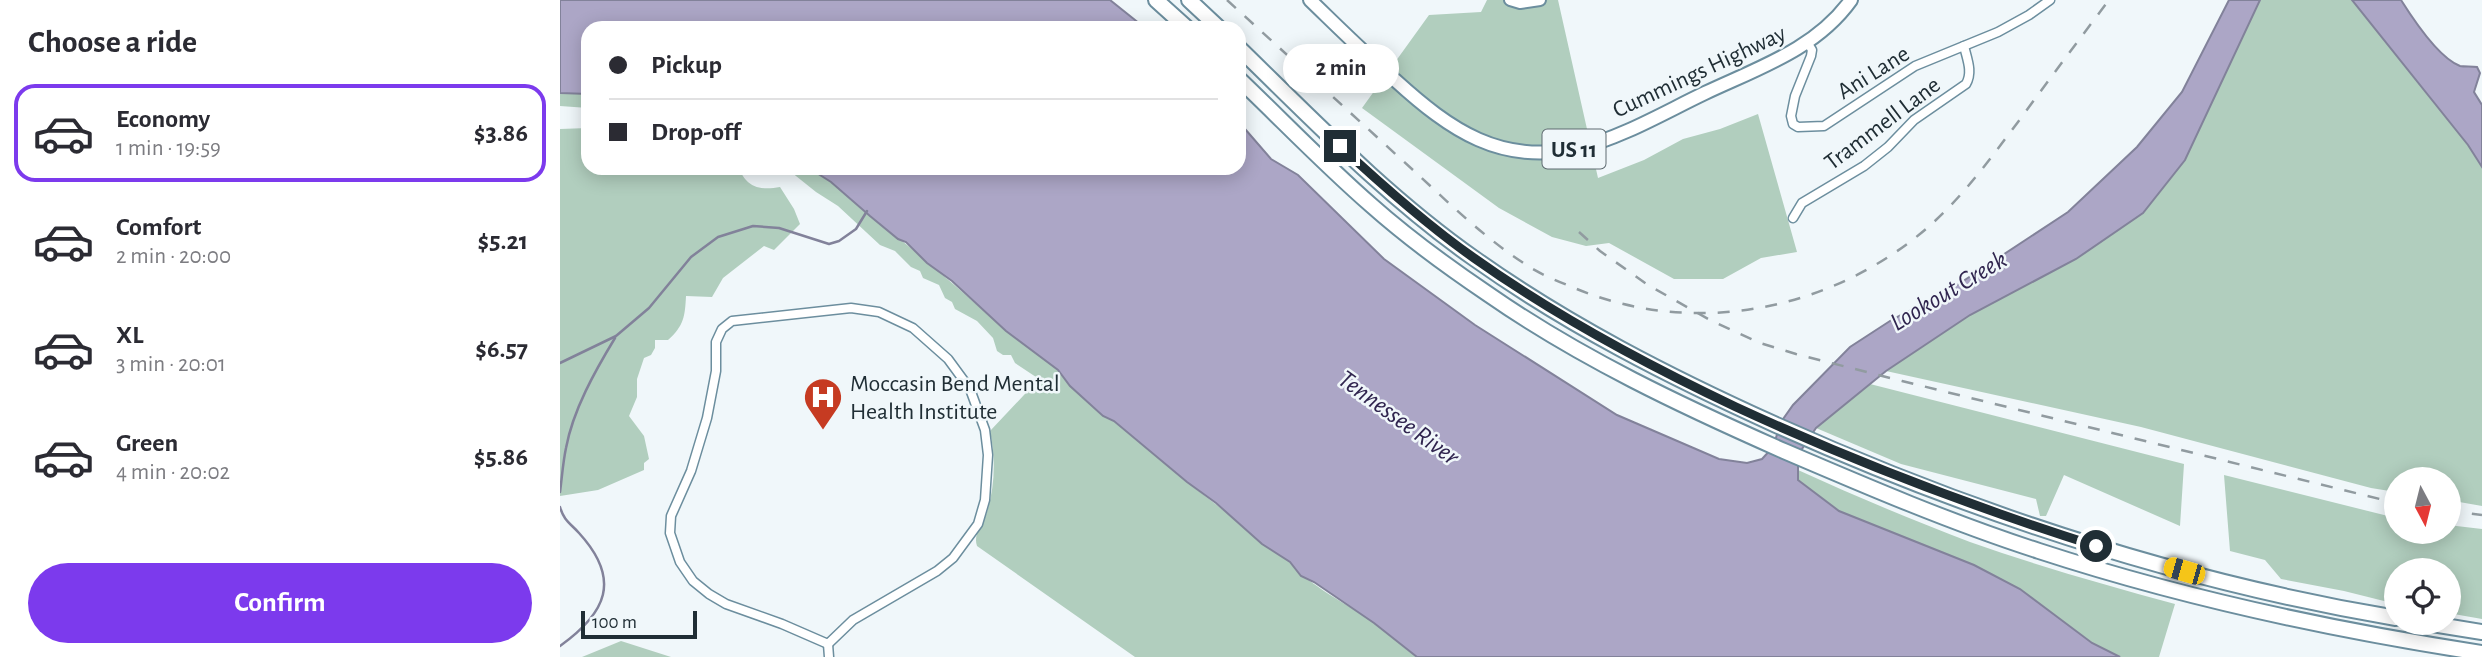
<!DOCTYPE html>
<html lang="en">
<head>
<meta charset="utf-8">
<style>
  :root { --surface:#fff; --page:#f2f2f3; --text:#2b2b33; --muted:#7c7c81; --line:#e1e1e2; --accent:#7c3aed }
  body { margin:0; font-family:"Alegreya Sans",sans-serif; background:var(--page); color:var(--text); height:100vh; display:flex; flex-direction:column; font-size:26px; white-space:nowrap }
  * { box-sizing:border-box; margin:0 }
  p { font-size:23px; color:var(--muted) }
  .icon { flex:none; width:38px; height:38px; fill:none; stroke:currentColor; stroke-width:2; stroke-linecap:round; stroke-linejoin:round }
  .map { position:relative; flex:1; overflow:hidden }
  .details { display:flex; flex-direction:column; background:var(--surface); width:560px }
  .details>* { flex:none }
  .guide { position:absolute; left:21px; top:21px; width:665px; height:154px; border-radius:21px; box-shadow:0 4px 18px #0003; display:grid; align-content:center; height:154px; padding:0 28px; background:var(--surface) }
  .needle { width:46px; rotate:173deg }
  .buttons { position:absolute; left:1824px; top:467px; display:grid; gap:14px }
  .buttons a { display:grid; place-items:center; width:77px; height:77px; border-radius:50%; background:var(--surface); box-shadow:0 4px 18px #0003; font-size:35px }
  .scale { position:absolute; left:21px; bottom:18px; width:116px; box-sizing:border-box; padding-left:7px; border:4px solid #202e35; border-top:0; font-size:19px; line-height:24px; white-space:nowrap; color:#202e35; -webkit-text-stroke:5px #f0f7fa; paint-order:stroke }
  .end { position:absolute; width:32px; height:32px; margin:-16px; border:9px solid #202e35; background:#fff; box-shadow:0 0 0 4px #fff }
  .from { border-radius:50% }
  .bubble { position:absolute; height:49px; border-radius:24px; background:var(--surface); box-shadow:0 4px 18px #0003; font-size:23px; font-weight:700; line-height:49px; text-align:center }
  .car { position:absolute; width:21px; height:42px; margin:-21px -10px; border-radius:9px; box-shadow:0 0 5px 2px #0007; background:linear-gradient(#f5c518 24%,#345 0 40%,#f5c518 0 76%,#345 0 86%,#f5c518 0) }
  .guide b { display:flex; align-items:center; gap:24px; height:66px; font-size:26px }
  .guide b+b { border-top:2px solid var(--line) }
  .guide i { width:18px; height:18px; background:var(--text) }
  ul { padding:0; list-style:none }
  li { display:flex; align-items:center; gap:21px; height:98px; margin:0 14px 10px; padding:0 14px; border:4px solid transparent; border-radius:21px }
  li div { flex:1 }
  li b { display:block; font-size:26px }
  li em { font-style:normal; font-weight:700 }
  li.on { border-color:var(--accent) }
  li>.icon { width:63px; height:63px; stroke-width:1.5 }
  h2 { padding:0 28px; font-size:32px; line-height:84px }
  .button { display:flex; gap:14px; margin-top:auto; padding:14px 28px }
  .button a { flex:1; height:80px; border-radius:42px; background:var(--accent); color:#fff; font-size:28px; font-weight:700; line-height:80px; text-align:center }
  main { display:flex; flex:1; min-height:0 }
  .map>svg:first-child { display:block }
  .green { fill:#b1cebe }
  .water { fill:#aca6c6; stroke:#82829a; stroke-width:2 }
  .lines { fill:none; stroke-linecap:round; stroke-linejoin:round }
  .stream { stroke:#82829a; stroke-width:2.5 }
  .street-casing { stroke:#6c8e9e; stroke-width:11 }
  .secondary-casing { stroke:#6c8e9e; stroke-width:14 }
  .primary-casing { stroke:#6c8e9e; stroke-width:16 }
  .highway-casing { stroke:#6c8e9e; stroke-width:18 }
  .street { stroke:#fff; stroke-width:8 }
  .secondary { stroke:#fff; stroke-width:10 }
  .primary { stroke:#fff; stroke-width:12 }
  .highway { stroke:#fff; stroke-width:14 }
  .rail { stroke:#919ba0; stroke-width:2.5; stroke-dasharray:12 12; stroke-linecap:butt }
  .route { stroke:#202e35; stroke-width:9 }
  .labels { text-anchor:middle; stroke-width:5; stroke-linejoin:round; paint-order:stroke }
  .shield { fill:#f0f7fa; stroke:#5e6a70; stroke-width:2 }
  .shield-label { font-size:23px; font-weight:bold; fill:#202e35 }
  .street-label { font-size:24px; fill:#202e35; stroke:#f0f7fa }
  .poi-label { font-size:24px; fill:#202e35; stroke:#f0f7fa; text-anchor:start }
  .water-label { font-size:26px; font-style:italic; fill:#30254f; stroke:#f0f7fa }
</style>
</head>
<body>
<main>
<section class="details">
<h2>Choose a ride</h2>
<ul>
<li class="on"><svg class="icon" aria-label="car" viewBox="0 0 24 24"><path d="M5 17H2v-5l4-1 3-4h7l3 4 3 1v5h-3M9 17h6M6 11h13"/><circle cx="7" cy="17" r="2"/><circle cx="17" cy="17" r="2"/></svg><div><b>Economy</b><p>1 min · 19:59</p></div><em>$3.86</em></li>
<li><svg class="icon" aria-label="car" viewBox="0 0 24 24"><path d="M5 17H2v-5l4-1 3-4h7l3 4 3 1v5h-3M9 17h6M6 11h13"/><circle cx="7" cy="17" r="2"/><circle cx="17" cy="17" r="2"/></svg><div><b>Comfort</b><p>2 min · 20:00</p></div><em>$5.21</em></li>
<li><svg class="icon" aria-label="car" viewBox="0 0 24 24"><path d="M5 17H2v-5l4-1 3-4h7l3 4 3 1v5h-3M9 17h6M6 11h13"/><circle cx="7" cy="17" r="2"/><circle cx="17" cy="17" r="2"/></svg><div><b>XL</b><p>3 min · 20:01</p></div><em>$6.57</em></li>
<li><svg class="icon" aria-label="car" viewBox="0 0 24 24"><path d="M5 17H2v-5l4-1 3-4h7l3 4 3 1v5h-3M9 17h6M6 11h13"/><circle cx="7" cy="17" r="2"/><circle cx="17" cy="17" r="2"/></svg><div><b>Green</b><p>4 min · 20:02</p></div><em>$5.86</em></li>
</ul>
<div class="button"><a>Confirm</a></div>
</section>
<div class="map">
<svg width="1922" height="657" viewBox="0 0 1922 657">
  <rect width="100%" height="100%" fill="#f0f7fa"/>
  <g class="green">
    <polygon points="927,0 998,0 1038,178 1084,160 1123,139 1160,129 1198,114 1237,252 1201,258 1163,279 1114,279 1049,243 1026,246 992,237 939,208 802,108 869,15 921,12"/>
    <polygon points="1700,0 1792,0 1908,145 1922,167 1922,506 1888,500 1888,480 1836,480 1836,492 1811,488 1581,427 1326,371 1410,315 1625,160"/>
    <polygon points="0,93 28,94 28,108 0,106"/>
    <path d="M28 128V168H173C181 171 181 174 186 180 195 190 208 189 220 187L234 209 240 224 214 250 204 246 163 278 152 297 126 296C125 316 124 326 108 340H95V348L91 355 84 358 77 379V397L69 416 84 436 89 459 84 463V470L38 490 0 496V129Z"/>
    <path d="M226 168C232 168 241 167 247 168 267 172 293 204 310 216 357 251 400 290 444 329 460 343 479 354 495 368 515 385 530 409 554 421L627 482 730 562C749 586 788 604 814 623 829 633 842 647 857 657H575L417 546C413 535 422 525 426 515 435 488 436 459 430 431L479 379 455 363 451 355H443L437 351 433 338 417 321 395 309 392 302 385 298 379 285 363 278 360 271 351 267 335 251 320 245 278 206 256 192Z"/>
    <polygon points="1310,384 1624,464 1620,526 1504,475 1486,516 1480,516 1476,499 1341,464 1256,428"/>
    <path d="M1238 470C1295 496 1352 520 1410 542 1478 566 1546 585 1615 604L1599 657H1560L1532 643 1460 589 1414 565 1279 511 1238 480Z"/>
    <polygon points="1664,475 1836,518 1836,532 1888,532 1888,525 1922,529 1922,619 1888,613 1888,570 1836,570 1836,604 1784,591 1721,579 1705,560 1670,551"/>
    <polygon points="61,641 111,657 22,657"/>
  </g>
  <g class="water">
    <polygon points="0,0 550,0 585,28 28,28 28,94 0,93"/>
    <polygon points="1669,0 1700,0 1625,160 1583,213 1516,259 1410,315 1326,371 1256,428 1238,455 1238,480 1279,511 1414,565 1460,589 1532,643 1560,657 857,657 814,623 754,582 741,576 730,562 702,544 656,503 627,482 554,421 543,416 510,386 498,370 446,331 392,281 367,263 346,242 338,239 310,216 271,182 249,168 679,168 679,122 711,159 738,175 824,259 915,325 1057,415 1159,459 1187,463 1202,459 1213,447 1221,422 1233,405 1290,347 1333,319 1385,293 1508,212 1577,147 1622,92"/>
    <path d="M1792 0H1841C1853 19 1879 58 1900 66 1905 67 1912 66 1917 67L1920 73 1914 92 1922 105V167L1908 145Z"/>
  </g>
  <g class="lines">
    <g class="stream">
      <polyline points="0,363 56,336 89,308 131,257 158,237 193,226 219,228 269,244 279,241 296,229 307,211"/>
      <path d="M0 492C2 477 3 462 6 448 13 410 35 371 55 338"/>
      <path d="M0 507C4 521 10 523 19 533 62 580 46 613 0 646"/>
    </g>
    <g class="street-casing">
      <g id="street">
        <polyline points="1247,42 1252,50 1251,56 1235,96 1231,116 1233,124 1238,127 1264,126 1355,66 1438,32 1469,15 1490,0"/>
        <path d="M1233 218 1242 203 1304 166 1328 147 1354 120 1406 84C1413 72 1407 59 1404 46"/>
        <polygon points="291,308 319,312 353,328 388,359 410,389 425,430 428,455 425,500 418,524 393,558 377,571 293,620 268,644 222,624 166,604 149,594 133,581 120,562 110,533 111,516 131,471 147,418 156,371 156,342 162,329 172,321"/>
        <polyline points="268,644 269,657"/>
      </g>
    </g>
    <g class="secondary-casing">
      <polyline id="secondary" points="950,0 960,3 980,0"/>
    </g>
    <g class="primary-casing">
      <path id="primary" d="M750 0C778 27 806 55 835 80 890 130 941 166 1019 148 1063 137 1105 112 1145 93 1198 68 1256 49 1291 0"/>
    </g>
    <g class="highway-casing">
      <g id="highway">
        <polyline points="596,0 627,28"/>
        <polyline points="629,0 659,28"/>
        <path d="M679 48C754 121 828 198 915 259 1008 325 1110 377 1214 424 1412 513 1622 582 1836 618"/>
        <path d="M679 79C723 121 765 165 811 205 847 237 888 267 928 294 1020 358 1122 406 1224 451 1308 487 1392 523 1479 551 1623 598 1772 630 1922 653"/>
        <polyline points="1866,623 1922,632"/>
      </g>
    </g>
    <use href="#street" class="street"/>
    <use href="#secondary" class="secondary"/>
    <use href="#primary" class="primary"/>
    <use href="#highway" class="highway"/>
    <g class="rail">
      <path d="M667 0C725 53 783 106 842 160 881 195 918 233 962 262 977 273 995 280 1012 287 1131 338 1268 312 1366 229 1402 198 1430 159 1458 122 1488 81 1518 41 1549 0"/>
      <polyline points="1019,232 1040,251 1088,285 1150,320 1200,343 1236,354 1342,381 1836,503"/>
      <polyline points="1888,511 1922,515"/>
    </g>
  </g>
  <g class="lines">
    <path class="route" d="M780 146C823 186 867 225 914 258 997 317 1085 364 1176 407 1293 461 1413 507 1536 546"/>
  </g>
  <defs>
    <g id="hospital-pin" transform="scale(2.0125)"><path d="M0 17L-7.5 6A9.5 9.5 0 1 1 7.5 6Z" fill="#c63b22" stroke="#f0f7fa"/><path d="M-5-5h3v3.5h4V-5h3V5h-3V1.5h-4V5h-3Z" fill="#fff"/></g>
  </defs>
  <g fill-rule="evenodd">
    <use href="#hospital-pin" x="263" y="397"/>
  </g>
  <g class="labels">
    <rect class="shield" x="982.5" y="129.5" width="63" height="39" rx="5"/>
    <g class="shield-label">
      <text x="1014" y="157">US 11</text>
    </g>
    <g class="street-label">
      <text transform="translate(1139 71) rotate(-25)" y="8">Cummings Highway</text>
      <text transform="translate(1313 72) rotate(-32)" y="8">Ani Lane</text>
      <text transform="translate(1322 123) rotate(-37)" y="8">Trammell Lane</text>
    </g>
    <g class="poi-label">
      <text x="290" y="391">Moccasin Bend Mental<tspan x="290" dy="28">Health Institute</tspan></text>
    </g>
    <g class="water-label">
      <text transform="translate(1388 290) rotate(-31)" y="9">Lookout Creek</text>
      <text transform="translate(839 417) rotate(36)" y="9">Tennessee River</text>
    </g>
  </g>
</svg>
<div class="buttons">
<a><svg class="needle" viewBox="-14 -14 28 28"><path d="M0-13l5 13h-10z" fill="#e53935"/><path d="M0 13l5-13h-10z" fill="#7c7c81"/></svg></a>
<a><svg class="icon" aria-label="locate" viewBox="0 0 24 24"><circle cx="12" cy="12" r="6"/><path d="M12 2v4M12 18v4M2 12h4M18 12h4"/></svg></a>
</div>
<div class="scale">100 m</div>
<i class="end from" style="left:1536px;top:546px"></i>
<i class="end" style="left:780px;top:146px"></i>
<div class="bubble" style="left:723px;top:44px;width:116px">2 min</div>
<i class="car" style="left:1624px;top:571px;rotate:286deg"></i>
<div class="guide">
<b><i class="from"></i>Pickup</b>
<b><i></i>Drop-off</b>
</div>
</div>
</main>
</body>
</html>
